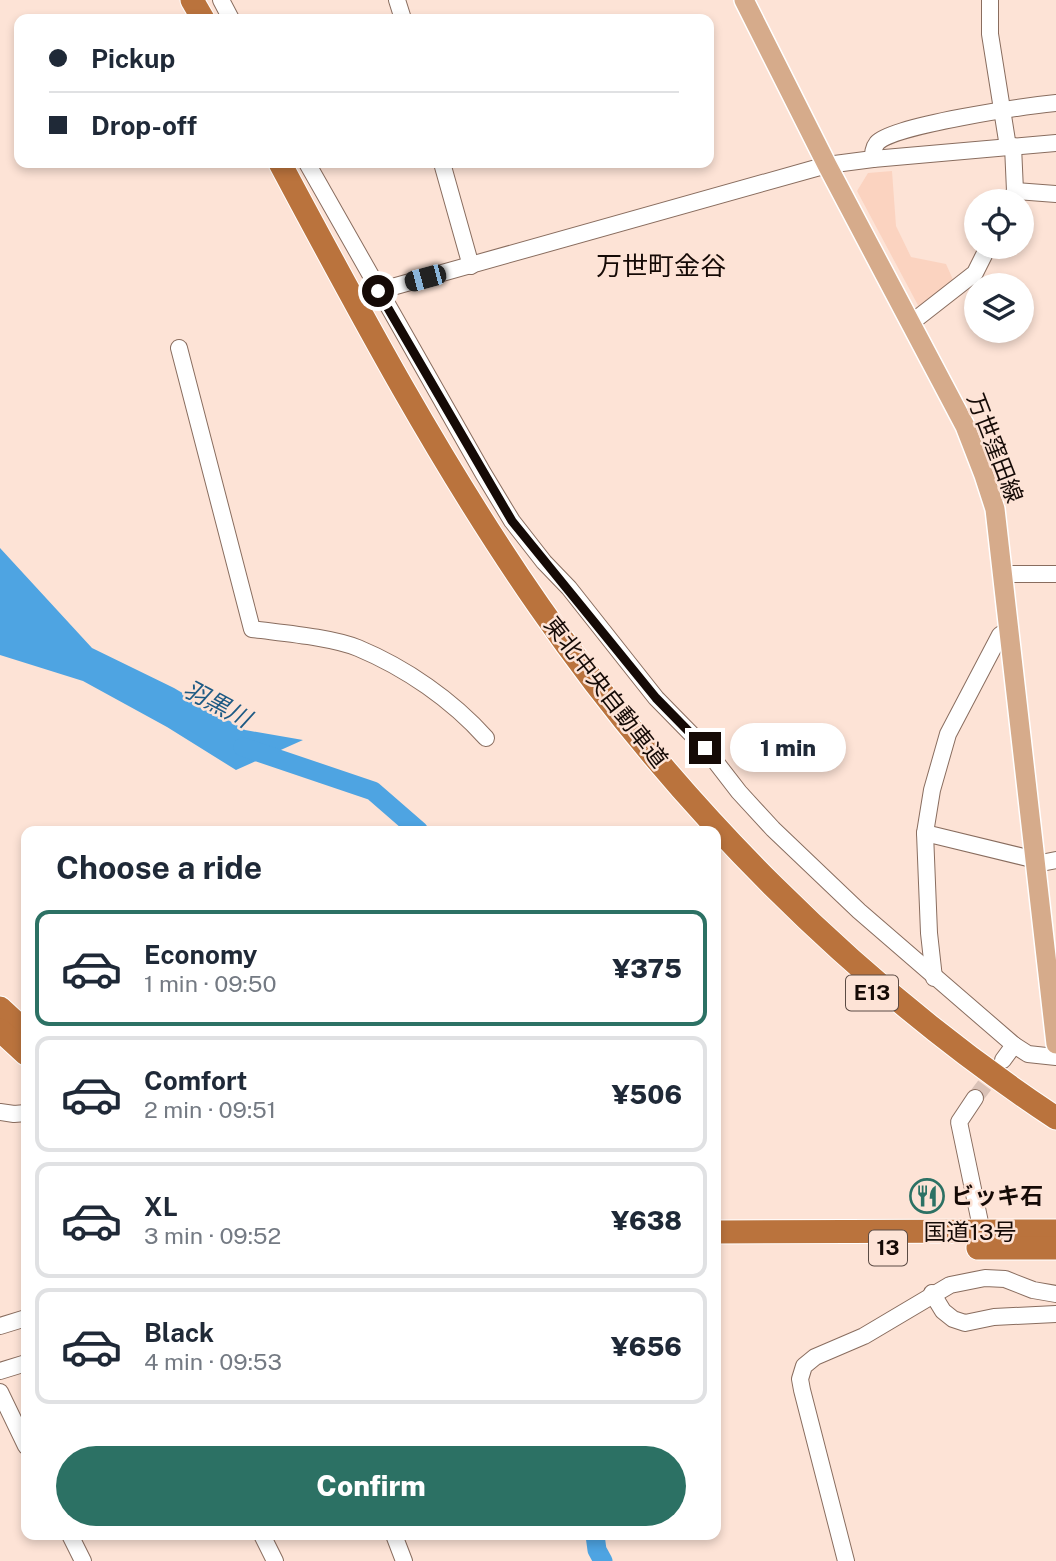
<!DOCTYPE html>
<html lang="en">
<head>
<meta charset="utf-8">
<style>
  :root { --surface:#fff; --page:#f2f2f3; --text:#1f2937; --muted:#747a83; --line:#e0e1e3; --accent:#2c7164 }
  body { margin:0; font-family:"Public Sans","Noto Sans JP",sans-serif; background:var(--page); color:var(--text); height:100vh; display:flex; flex-direction:column; font-size:26px; white-space:nowrap }
  * { box-sizing:border-box; margin:0 }
  p { font-size:23px; color:var(--muted) }
  .icon { flex:none; width:38px; height:38px; fill:none; stroke:currentColor; stroke-width:2; stroke-linecap:round; stroke-linejoin:round }
  .map { position:relative; flex:1; overflow:hidden }
  .side { position:absolute; left:21px; top:826px; width:700px; height:714px; display:flex; flex-direction:column; background:var(--surface); border-radius:14px; box-shadow:0 4px 10px #0003 }
  .side>* { flex:none }
  .banner { position:absolute; left:14px; top:14px; width:700px; height:154px; border-radius:14px; box-shadow:0 4px 10px #0003; display:grid; align-content:center; height:154px; padding:0 35px; background:var(--surface) }
  .fabs { position:absolute; left:964px; top:189px; display:grid; gap:14px }
  .fabs a { display:grid; place-items:center; width:70px; height:70px; border-radius:50%; background:var(--surface); box-shadow:0 4px 10px #0003; font-size:35px }
  .end { position:absolute; width:32px; height:32px; margin:-16px; border:9px solid #150a06; background:#fff; box-shadow:0 0 0 4px #fff }
  .from { border-radius:50% }
  .bubble { position:absolute; height:49px; border-radius:24px; background:var(--surface); box-shadow:0 4px 10px #0003; font-size:23px; font-weight:800; line-height:49px; text-align:center }
  .car { position:absolute; width:21px; height:42px; margin:-21px -10px; border-radius:9px; box-shadow:0 0 5px 2px #0007; background:linear-gradient(#222 24%,#8ab4d8 0 40%,#222 0 76%,#8ab4d8 0 86%,#222 0) }
  .banner b { display:flex; align-items:center; gap:24px; height:66px; font-size:26px }
  .banner b+b { border-top:2px solid var(--line) }
  .banner i { width:18px; height:18px; background:var(--text) }
  ul { padding:0; list-style:none }
  li { display:flex; align-items:center; gap:21px; height:116px; margin:0 14px 10px; padding:0 21px; border:4px solid var(--line); border-radius:14px }
  li div { flex:1 }
  li b { display:block; font-size:26px }
  li em { font-style:normal; font-weight:800 }
  li.selected { border-color:var(--accent) }
  li>.icon { width:63px; height:63px; stroke-width:1.5 }
  h2 { padding:0 35px; font-size:32px; line-height:84px }
  .cta { display:flex; gap:14px; margin-top:auto; padding:14px 35px }
  .cta a { flex:1; height:80px; border-radius:42px; background:var(--accent); color:#fff; font-size:28px; font-weight:800; line-height:80px; text-align:center }
  .map>svg:first-child { display:block }
  .built { fill:#fbd3c0 }
  .water { fill:#4ea4e2 }
  .lines { fill:none; stroke-linecap:round; stroke-linejoin:round }
  .river { stroke:#4ea4e2; stroke-width:19 }
  .minor-tunnel { stroke:#dac2b7; stroke-width:16; stroke-dasharray:16 8; stroke-linecap:butt }
  .minor-casing { stroke:#896d5f; stroke-width:18 }
  .major-casing { stroke:#fff; stroke-width:22 }
  .highway-casing { stroke:#fff; stroke-width:25 }
  .minor { stroke:#fff; stroke-width:16 }
  .major { stroke:#d6ab8b; stroke-width:19 }
  .highway { stroke:#ba733d; stroke-width:23 }
  .route { stroke:#150a06; stroke-width:9 }
  .labels { text-anchor:middle; stroke-width:5; stroke-linejoin:round; paint-order:stroke }
  .shield { fill:#fde3d6; stroke:#5b4b44; stroke-width:2 }
  .shield-label { font-size:21px; font-weight:bold; fill:#150a06 }
  .street-label { font-size:23px; fill:#150a06; stroke:#fde3d6 }
  .poi-label { font-size:23px; font-weight:bold; fill:#150a06; stroke:#fde3d6; text-anchor:start }
  .water-label { font-size:24px; font-style:italic; fill:#1d5a84; stroke:#fde3d6 }
  .quarter-label { font-size:26px; fill:#150a06; stroke:#fde3d6 }
</style>
</head>
<body>
<div class="map">
<svg width="1056" height="1561" viewBox="0 0 1056 1561">
  <rect width="100%" height="100%" fill="#fde3d6"/>
  <polygon class="built" points="892,171 896,226 911,257 946,264 955,284 920,309 857,191 868,173"/>
  <polygon class="water" points="0,548 92,648 174,688 245,730 303,740 236,770 167,727 83,681 0,655"/>
  <g class="lines">
    <g class="river">
      <polyline points="243,747 373,791 419,831"/>
      <polyline points="595,1535 597,1550 603,1561"/>
    </g>
    <polyline class="minor-tunnel" points="975,1098 999,1066"/>
    <g class="minor-casing">
      <g id="minor">
        <polyline points="221,0 231,19"/>
        <polyline points="397,0 403,19"/>
        <polyline points="990,0 990,34 1008,147"/>
        <path d="M873 159C873 153 873 148 877 143 893 125 1026 106 1056 103"/>
        <polyline points="307,163 483,473 512,521 544,562 569,588 656,698 705,748 739,792 773,829 859,911 1014,1045 1028,1054 1056,1057"/>
        <polyline points="442,163 471,266"/>
        <polyline points="1015,191 1056,194"/>
        <polyline points="1010,201 1015,191 1013,146"/>
        <polyline points="378,291 827,165 873,159 1056,143"/>
        <polyline points="911,323 975,273 988,247"/>
        <path d="M179 348 252 629C282 633 331 637 358 648 406 668 452 700 486 738"/>
        <polyline points="1004,574 1056,574"/>
        <polyline points="925,833 1036,860"/>
        <polyline points="1036,864 1056,860"/>
        <polyline points="934,978 929,933 925,833 932,790 948,734 1000,635 1010,628"/>
        <polyline points="1003,1060 1014,1045"/>
        <polyline points="975,1098 959,1122 982,1232"/>
        <polyline points="0,1112 14,1114 26,1113"/>
        <polyline points="932,1293 943,1311 953,1319 965,1323 994,1317 1056,1314"/>
        <polyline points="0,1326 26,1318"/>
        <polyline points="0,1371 26,1363"/>
        <polyline points="0,1392 26,1446"/>
        <polyline points="70,1535 83,1561"/>
        <polyline points="262,1535 275,1561"/>
        <polyline points="394,1535 404,1561"/>
        <polyline points="846,1561 802,1390 800,1379 804,1366 815,1357 864,1336 950,1285 985,1278 1005,1279 1033,1290 1056,1294"/>
      </g>
    </g>
    <g class="major-casing">
      <polyline id="major" points="744,0 827,165 965,426 984,475 995,509 1056,1044"/>
    </g>
    <g class="highway-casing">
      <g id="highway">
        <polyline points="192,0 203,19"/>
        <path d="M280 163C360 313 441 465 539 606 675 803 855 985 1056 1118"/>
        <polyline points="0,1008 26,1032"/>
        <polyline points="0,1030 26,1054"/>
        <polyline points="716,1232 1056,1231"/>
        <polyline points="978,1248 1056,1248"/>
      </g>
    </g>
    <use href="#minor" class="minor"/>
    <use href="#major" class="major"/>
    <use href="#highway" class="highway"/>
  </g>
  <g class="lines">
    <polyline class="route" points="378,291 512,521 656,698 705,748"/>
  </g>
  <defs>
    <g id="restaurant-ring" transform="scale(1.75)"><circle r="9.5" fill="#fde3d6" stroke="#2c7164" stroke-width="1.5"/><path d="M-5-6h1v4h1v-4h1v4h1v-4h1v5L-1.5 .5V6h-2V.5L-5-1ZM5-6V6H3V1.5H1.5Q1.5-4 5-6Z" fill="#2c7164"/></g>
  </defs>
  <g fill-rule="evenodd">
    <use href="#restaurant-ring" x="927" y="1196"/>
  </g>
  <g class="labels">
    <g class="shield">
      <rect x="846" y="975.5" width="52" height="35" rx="5"/>
      <rect x="869" y="1230.5" width="38" height="35" rx="5"/>
    </g>
    <g class="shield-label">
      <text x="872" y="1000">E13</text>
      <text x="888" y="1255">13</text>
    </g>
    <g class="street-label">
      <text transform="translate(995 448) rotate(69)" y="8">万世窪田線</text>
      <text transform="translate(606 692) rotate(52)" y="8">東北中央自動車道</text>
      <text x="970" y="1240">国道13号</text>
    </g>
    <g class="poi-label">
      <text x="951" y="1204">ビッキ石</text>
    </g>
    <g class="water-label">
      <text transform="translate(217 704) rotate(28)" y="8">羽黒川</text>
    </g>
    <g class="quarter-label">
      <text x="661" y="275">万世町金谷</text>
    </g>
  </g>
</svg>
<div class="fabs">
<a><svg class="icon" aria-label="locate" viewBox="0 0 24 24"><circle cx="12" cy="12" r="6"/><path d="M12 2v4M12 18v4M2 12h4M18 12h4"/></svg></a>
<a><svg class="icon" aria-label="layers" viewBox="0 0 24 24"><path d="M12 4l9 5-9 5-9-5zM3 14l9 5 9-5"/></svg></a>
</div>
<i class="end from" style="left:378px;top:291px"></i>
<i class="end" style="left:705px;top:748px"></i>
<div class="bubble" style="left:730px;top:723px;width:116px">1 min</div>
<i class="car" style="left:425px;top:278px;rotate:255deg"></i>
<div class="banner">
<b><i class="from"></i>Pickup</b>
<b><i></i>Drop-off</b>
</div>
<section class="side">
<h2>Choose a ride</h2>
<ul>
<li class="selected"><svg class="icon" aria-label="car" viewBox="0 0 24 24"><path d="M5 17H2v-5l4-1 3-4h7l3 4 3 1v5h-3M9 17h6M6 11h13"/><circle cx="7" cy="17" r="2"/><circle cx="17" cy="17" r="2"/></svg><div><b>Economy</b><p>1 min · 09:50</p></div><em>¥375</em></li>
<li><svg class="icon" aria-label="car" viewBox="0 0 24 24"><path d="M5 17H2v-5l4-1 3-4h7l3 4 3 1v5h-3M9 17h6M6 11h13"/><circle cx="7" cy="17" r="2"/><circle cx="17" cy="17" r="2"/></svg><div><b>Comfort</b><p>2 min · 09:51</p></div><em>¥506</em></li>
<li><svg class="icon" aria-label="car" viewBox="0 0 24 24"><path d="M5 17H2v-5l4-1 3-4h7l3 4 3 1v5h-3M9 17h6M6 11h13"/><circle cx="7" cy="17" r="2"/><circle cx="17" cy="17" r="2"/></svg><div><b>XL</b><p>3 min · 09:52</p></div><em>¥638</em></li>
<li><svg class="icon" aria-label="car" viewBox="0 0 24 24"><path d="M5 17H2v-5l4-1 3-4h7l3 4 3 1v5h-3M9 17h6M6 11h13"/><circle cx="7" cy="17" r="2"/><circle cx="17" cy="17" r="2"/></svg><div><b>Black</b><p>4 min · 09:53</p></div><em>¥656</em></li>
</ul>
<div class="cta"><a>Confirm</a></div>
</section>
</div>
</body>
</html>
